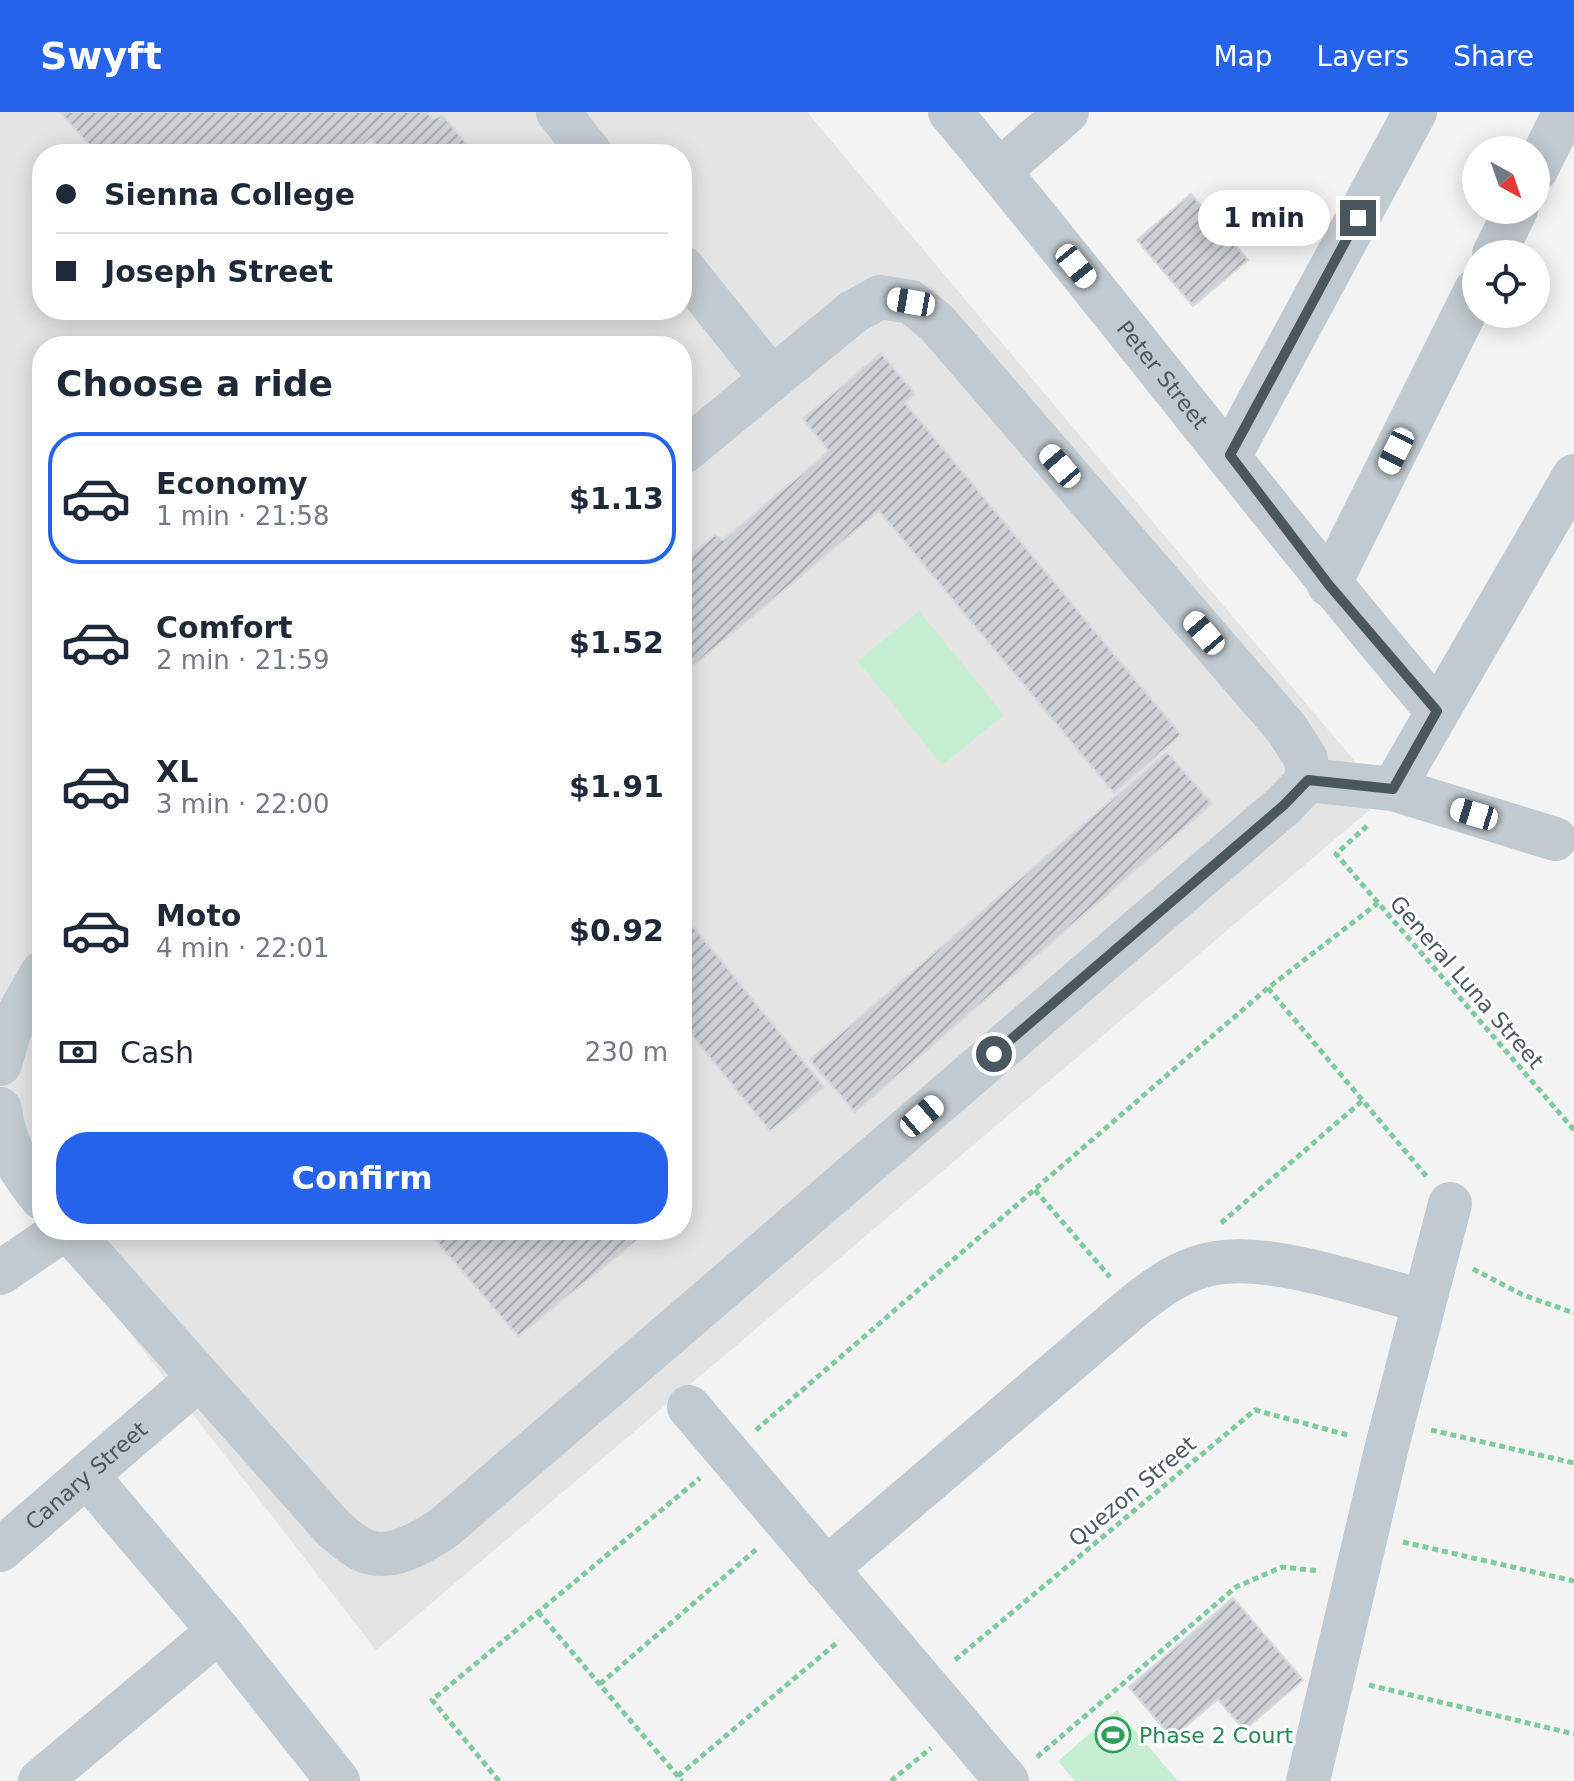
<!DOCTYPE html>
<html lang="en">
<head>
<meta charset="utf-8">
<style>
  :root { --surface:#fff; --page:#f2f2f3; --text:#1f2937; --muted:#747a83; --line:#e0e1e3; --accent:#2563eb }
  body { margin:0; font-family:"DejaVu Sans",sans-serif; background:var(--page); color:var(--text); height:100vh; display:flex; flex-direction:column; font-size:30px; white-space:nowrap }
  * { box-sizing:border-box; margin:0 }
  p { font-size:26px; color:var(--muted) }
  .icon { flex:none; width:44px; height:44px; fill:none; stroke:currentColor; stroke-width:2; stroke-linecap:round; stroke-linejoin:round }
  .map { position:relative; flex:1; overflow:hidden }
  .details { position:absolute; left:32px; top:224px; width:660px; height:904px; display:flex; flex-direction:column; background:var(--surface); border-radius:32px; box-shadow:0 4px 20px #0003 }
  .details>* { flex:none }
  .guide { position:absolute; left:32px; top:32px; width:660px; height:176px; border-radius:32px; box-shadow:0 4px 20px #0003; display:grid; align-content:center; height:176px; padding:0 24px; background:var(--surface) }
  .needle { width:52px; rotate:140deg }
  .controls { position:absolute; left:1462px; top:24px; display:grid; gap:16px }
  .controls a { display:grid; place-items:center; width:88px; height:88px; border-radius:50%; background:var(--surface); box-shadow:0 4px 20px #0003; font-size:40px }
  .end { position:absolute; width:36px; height:36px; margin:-18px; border:10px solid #4b575f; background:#fff; box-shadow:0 0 0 4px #fff }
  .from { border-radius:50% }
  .bubble { position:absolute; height:56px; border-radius:28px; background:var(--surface); box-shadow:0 4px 20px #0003; font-size:26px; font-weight:800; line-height:56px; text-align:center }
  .car { position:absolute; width:24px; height:48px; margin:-24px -12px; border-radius:10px; box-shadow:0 0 6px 2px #0007; background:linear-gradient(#fff 24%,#345 0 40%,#fff 0 76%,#345 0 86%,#fff 0) }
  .guide b { display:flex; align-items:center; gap:28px; height:76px; font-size:30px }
  .guide b+b { border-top:2px solid var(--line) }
  .guide i { width:20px; height:20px; background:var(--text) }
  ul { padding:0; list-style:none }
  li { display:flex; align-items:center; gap:24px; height:132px; margin:0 16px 12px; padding:0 8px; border:4px solid transparent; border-radius:32px }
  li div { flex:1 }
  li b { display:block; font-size:30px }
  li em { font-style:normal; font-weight:800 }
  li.selected { border-color:var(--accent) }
  li>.icon { width:72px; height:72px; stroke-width:1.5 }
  h2 { padding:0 24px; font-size:36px; line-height:96px }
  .pay { display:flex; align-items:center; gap:20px; height:88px; padding:0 24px; font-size:30px }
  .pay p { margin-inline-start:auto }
  .cta { display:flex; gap:16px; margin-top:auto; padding:16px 24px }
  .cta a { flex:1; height:92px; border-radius:32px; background:var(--accent); color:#fff; font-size:32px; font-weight:800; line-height:92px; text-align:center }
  header { display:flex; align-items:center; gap:48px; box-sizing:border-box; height:112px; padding:0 40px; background:var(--accent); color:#fff }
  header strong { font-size:38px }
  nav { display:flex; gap:44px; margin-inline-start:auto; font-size:28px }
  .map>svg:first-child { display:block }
  .education { fill:#e5e4e4; fill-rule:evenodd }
  .pitch { fill:#c5eed3 }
  .building { fill:url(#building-hatch); stroke:#d7d9dd; stroke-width:2 }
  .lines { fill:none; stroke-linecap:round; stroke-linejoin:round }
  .path { stroke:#7fcaa1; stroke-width:5; stroke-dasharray:6 4; stroke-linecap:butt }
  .minor { stroke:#c1cad0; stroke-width:44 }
  .route { stroke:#4b575f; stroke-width:10 }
  .labels { text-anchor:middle; stroke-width:6; stroke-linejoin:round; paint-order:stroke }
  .street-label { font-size:22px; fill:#4b575f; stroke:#fff }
  .leisure-label { font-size:22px; fill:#27864d; stroke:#fff; text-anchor:start }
</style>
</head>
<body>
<header>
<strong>Swyft</strong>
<nav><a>Map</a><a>Layers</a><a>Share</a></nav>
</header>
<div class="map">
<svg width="1574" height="1669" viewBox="0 0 1574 1669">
  <defs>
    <pattern id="building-hatch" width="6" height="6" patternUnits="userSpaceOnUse" patternTransform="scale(2)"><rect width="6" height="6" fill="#cdd0d4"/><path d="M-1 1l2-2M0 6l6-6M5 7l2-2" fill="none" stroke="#a8acaf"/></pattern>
  </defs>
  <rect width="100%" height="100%" fill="#f4f3f3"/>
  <path class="education" d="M0 0H807L1385 685 376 1538 104 1188 44 1118H682V234H42V1116L0 1067ZM42 42H682V198H42Z"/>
  <g class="pitch">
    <polygon points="919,499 1004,603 942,653 858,549"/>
    <polygon points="1117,1598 1178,1669 1075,1669 1058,1649"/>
  </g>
  <g class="building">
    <polygon points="60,0 426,0 433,7 442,3 476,42 383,42 371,27 353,42 97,42"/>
    <polygon points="1191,82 1248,148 1193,194 1137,128"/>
    <polygon points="881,241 915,282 905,291 1181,623 1114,681 879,399 682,563 682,464 685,461 682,451 715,423 723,428 829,339 803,307"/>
    <polygon points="1167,640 1212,692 855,1000 810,948"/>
    <polygon points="682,801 824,975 770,1019 682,911"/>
    <polygon points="427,1118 650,1118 518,1224"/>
    <polygon points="1233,1486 1303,1568 1244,1618 1218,1587 1172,1626 1129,1575"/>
  </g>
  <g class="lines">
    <g class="path">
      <polyline points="1367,714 1336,742 1574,1018"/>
      <polyline points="1268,876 1427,1065"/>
      <polyline points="1035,1078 1110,1165"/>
      <polyline points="1221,1111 1362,989"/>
      <polyline points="1473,1157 1523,1183 1574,1201"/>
      <polyline points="756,1318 1268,876 1378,791"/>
      <polyline points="1431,1318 1574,1351"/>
      <polyline points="1403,1430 1574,1469"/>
      <polyline points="538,1500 682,1669"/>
      <polyline points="955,1548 1255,1298 1351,1324"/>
      <polyline points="600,1572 759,1435"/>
      <polyline points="1369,1573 1574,1622"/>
      <polyline points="1037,1645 1236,1475 1282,1455 1320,1459"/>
      <polyline points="678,1664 839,1529"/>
      <polyline points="499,1669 432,1588 700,1366"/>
      <polyline points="891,1669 931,1636"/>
    </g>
    <g class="minor">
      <polyline points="558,0 591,42"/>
      <path id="s1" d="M950 0C1115 198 1270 403 1437 599"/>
      <polyline points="1536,58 1565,0"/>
      <polyline points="999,59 1067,0"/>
      <polyline points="1494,142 1516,98"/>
      <polyline points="682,155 772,267"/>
      <polyline points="682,341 853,200 880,185 911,190 937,211 1287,617 1306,647 1308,668"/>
      <polyline points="1230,343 1415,0"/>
      <polyline points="1329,473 1476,178"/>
      <polyline points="1308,668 1393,677 1555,727"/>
      <polyline points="1393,677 1574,364"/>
      <polyline points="0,952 10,917 42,861"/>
      <path d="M0 997C4 1031 20 1060 42 1086"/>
      <path d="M69 1118 334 1417C343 1424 351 1432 361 1437 388 1452 423 1430 445 1415L1284 693 1308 668"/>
      <polyline points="0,1161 63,1118"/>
      <polyline points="689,1295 1007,1669"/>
      <polyline points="88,1365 219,1519 338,1669"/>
      <path id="s2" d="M0 1438 198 1267"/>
      <path d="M826 1457 1134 1194C1159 1174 1184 1156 1216 1151 1273 1141 1366 1175 1423 1189"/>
      <polyline points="40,1669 219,1519"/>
      <polyline points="1308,1669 1387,1334 1450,1092"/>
    </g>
  </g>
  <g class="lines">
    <polyline class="route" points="994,942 1284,693 1308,668 1393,677 1437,599 1329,473 1230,343 1358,106"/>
  </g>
  <defs>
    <g id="stadium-ring" transform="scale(1.8)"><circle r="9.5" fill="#fff" stroke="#2e9e5b" stroke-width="1.5"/><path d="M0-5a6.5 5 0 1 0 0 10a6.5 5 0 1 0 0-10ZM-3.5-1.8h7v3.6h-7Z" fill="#2e9e5b"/></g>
  </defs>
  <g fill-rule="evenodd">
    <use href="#stadium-ring" x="1113" y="1623"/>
  </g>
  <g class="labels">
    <g class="street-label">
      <text dy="8" stroke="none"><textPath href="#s1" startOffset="338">Peter Street</textPath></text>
      <text transform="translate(1467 870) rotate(49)" y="8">General Luna Street</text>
      <text dy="8" stroke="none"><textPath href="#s2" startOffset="114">Canary Street</textPath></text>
      <text transform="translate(1132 1379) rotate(-40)" y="8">Quezon Street</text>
    </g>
    <g class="leisure-label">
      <text x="1139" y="1631">Phase 2 Court</text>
    </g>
  </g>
</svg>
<div class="controls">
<a><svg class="needle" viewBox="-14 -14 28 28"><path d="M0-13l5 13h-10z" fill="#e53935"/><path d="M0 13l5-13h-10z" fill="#747a83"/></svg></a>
<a><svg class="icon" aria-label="locate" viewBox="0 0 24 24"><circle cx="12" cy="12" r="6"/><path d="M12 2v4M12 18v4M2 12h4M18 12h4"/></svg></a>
</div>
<i class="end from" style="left:994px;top:942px"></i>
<i class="end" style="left:1358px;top:106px"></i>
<div class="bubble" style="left:1198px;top:78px;width:132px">1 min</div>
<i class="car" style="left:1076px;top:154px;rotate:141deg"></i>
<i class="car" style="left:911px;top:190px;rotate:280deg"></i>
<i class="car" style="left:1396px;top:339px;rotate:206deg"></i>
<i class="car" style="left:1060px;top:354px;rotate:319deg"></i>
<i class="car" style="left:1204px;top:521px;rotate:319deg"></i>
<i class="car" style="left:1474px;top:702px;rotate:287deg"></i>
<i class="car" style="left:922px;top:1004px;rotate:49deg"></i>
<div class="guide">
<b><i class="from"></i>Sienna College</b>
<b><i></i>Joseph Street</b>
</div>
<section class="details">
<h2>Choose a ride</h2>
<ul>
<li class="selected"><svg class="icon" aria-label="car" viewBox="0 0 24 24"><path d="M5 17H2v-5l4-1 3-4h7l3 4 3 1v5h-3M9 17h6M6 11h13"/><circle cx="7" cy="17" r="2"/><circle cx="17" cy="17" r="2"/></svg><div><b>Economy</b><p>1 min · 21:58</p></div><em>$1.13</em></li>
<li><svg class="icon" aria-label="car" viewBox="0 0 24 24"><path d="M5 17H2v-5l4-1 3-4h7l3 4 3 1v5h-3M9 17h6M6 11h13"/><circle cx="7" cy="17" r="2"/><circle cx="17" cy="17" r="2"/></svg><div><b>Comfort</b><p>2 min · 21:59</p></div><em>$1.52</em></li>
<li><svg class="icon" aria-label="car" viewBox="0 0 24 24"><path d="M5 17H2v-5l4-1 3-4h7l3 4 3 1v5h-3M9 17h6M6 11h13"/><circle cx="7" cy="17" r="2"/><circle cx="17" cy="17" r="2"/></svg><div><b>XL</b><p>3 min · 22:00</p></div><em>$1.91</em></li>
<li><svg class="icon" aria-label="car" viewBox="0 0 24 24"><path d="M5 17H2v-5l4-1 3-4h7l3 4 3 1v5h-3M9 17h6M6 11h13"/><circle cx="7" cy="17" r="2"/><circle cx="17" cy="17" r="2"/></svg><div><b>Moto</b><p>4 min · 22:01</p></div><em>$0.92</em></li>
</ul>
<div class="pay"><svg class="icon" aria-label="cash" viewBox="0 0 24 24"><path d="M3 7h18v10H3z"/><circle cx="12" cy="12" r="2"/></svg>Cash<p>230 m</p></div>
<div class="cta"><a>Confirm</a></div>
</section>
</div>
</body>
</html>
